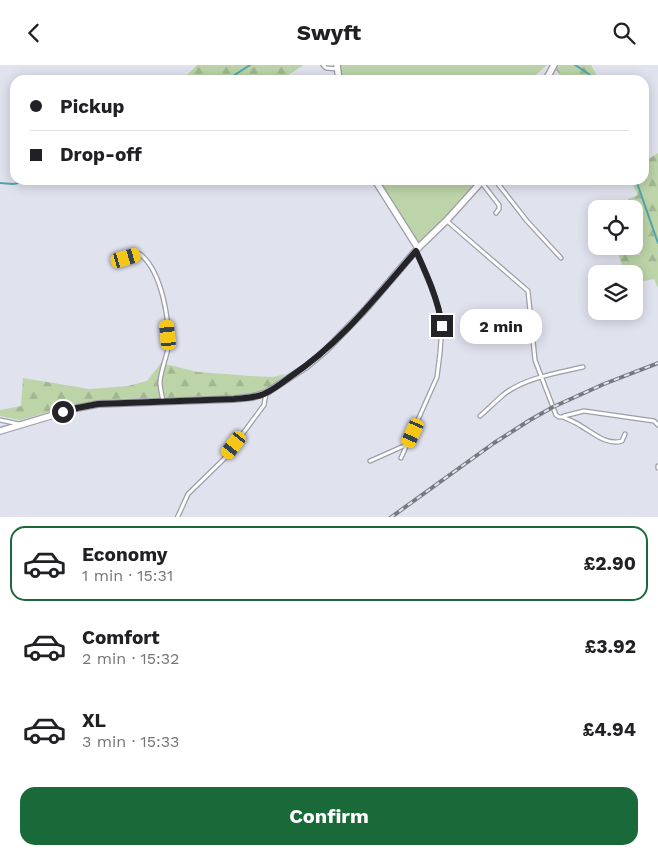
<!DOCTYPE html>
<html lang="en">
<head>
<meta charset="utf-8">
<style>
  :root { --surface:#fff; --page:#f6f6f6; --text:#202124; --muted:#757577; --line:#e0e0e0; --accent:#1a6939 }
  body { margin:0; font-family:"Work Sans",sans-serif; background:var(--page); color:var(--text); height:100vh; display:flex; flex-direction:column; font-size:19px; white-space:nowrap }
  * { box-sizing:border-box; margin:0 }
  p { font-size:16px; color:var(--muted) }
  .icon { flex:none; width:28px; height:28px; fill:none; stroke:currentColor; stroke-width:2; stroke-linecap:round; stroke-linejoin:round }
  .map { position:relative; height:452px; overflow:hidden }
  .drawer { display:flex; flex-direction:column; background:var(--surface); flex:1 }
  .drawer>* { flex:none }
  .top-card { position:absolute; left:10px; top:10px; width:639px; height:110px; border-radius:15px; box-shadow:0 2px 12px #0003; display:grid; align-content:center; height:110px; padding:0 20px; background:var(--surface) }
  .controls { position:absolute; left:588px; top:135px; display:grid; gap:10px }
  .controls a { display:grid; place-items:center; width:55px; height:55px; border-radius:10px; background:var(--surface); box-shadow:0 2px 12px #0003; font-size:25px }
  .end { position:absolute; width:22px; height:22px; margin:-11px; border:6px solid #232328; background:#fff; box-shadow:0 0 0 2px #fff }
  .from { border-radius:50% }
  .bubble { position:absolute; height:35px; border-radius:15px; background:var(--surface); box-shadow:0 2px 12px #0003; font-size:16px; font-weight:700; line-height:35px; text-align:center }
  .car { position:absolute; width:15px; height:30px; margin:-15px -8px; border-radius:6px; box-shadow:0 0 4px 1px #0007; background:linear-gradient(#f5c518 24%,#345 0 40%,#f5c518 0 76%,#345 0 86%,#f5c518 0) }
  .top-card b { display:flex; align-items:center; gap:18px; height:48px; font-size:19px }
  .top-card b+b { border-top:1px solid var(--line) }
  .top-card i { width:12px; height:12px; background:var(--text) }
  ul { padding:9px 0 0; list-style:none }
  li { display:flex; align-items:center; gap:15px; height:75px; margin:0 10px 8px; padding:0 10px; border:2px solid transparent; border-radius:15px }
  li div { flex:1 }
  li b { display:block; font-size:19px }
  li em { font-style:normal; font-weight:700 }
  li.selected { border-color:var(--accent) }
  li>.icon { width:45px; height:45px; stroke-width:1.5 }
  .primary-button { display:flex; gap:10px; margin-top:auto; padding:10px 20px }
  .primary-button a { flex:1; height:58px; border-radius:15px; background:var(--accent); color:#fff; font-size:20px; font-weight:700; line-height:58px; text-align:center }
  header { display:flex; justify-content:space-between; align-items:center; height:65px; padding:0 20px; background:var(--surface); font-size:22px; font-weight:700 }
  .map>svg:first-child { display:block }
  .grass { fill:#bcd4a8 }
  .forest { fill:url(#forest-firs) }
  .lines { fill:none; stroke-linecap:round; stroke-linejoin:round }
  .stream { stroke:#52a5b0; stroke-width:2 }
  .service-casing { stroke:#9d9ea9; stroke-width:5.5 }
  .minor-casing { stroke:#9d9ea9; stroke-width:8 }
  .service { stroke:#fff; stroke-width:3 }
  .minor { stroke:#fff; stroke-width:5.5 }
  .rail-casing { stroke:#777880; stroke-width:4 }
  .rail { stroke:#e0e2ee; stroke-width:2; stroke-dasharray:5.5; stroke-linecap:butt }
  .route { stroke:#232328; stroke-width:6 }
</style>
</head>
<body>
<header><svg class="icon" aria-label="back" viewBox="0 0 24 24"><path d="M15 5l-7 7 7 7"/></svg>Swyft<svg class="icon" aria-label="search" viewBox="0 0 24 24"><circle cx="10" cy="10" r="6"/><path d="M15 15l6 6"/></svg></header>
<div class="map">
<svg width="658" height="453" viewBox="0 0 658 453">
  <defs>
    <pattern id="forest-firs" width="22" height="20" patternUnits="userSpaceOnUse" patternTransform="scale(1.25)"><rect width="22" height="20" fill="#bcd4a8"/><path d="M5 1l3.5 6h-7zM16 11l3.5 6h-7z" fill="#a1b691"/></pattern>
  </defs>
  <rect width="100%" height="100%" fill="#e0e2ee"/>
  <g class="grass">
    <polygon points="338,0 547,0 530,15 340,15"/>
    <polygon points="375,115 476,115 470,130 418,183"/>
  </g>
  <g class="forest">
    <polygon points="197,0 304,0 280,15 178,15 185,12"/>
    <polygon points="559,0 591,0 599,15 565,15 556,5"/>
    <polygon points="658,88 658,223 654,214 634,218 634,209 625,209 618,188 640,190 634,159 634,144 630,144 628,134 638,130 630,115 644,115 644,97"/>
    <polygon points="161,298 198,307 251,311 273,312 286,309 265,325 250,330 116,334 95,336 74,340 20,355 0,351 0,345 21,341 23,313 89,324 128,321 147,316"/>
  </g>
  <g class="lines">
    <g class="stream">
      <polyline points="575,0 589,9 592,15"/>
      <polyline points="227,15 250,0"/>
      <polyline points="636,115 658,178"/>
      <polyline points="0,118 13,119 35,115"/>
    </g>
    <g class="service-casing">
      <g id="service">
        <polyline points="323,0 326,3 338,4"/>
        <polyline points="495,115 527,156 561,193"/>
        <polyline points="482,118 499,140 499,144 496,148"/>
        <path d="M447 156 528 226 535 295 556 350 559 352H563C569 355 576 357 581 361 593 368 608 381 622 376L625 369"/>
        <path d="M126 193 140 189C162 206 170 256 168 283 166 294 161 305 160 317 160 323 162 330 163 336"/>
        <path d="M480 351C488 344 495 337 503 330 524 313 557 308 583 302"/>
        <polyline points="564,351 584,346 654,356 658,360"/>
        <polyline points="0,355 19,359"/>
        <polyline points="401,393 437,312 440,288 442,261 439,244 431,222 416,186"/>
        <polyline points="370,396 406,380"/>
        <polyline points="658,401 658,403"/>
        <polyline points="177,453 179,449 188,429 224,394 264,340 266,328"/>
      </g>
    </g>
    <g class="minor-casing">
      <g id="minor">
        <polyline points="337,0 339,15"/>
        <polyline points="546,15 554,0"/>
        <polyline points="375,115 418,183"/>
        <polyline points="0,366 77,343 98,339 234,334 253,332 266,328 307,301 325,286 365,245 418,183 447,155 483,115"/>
      </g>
    </g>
    <use href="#service" class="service"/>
    <use href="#minor" class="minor"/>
    <g class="rail-casing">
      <polyline id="rail" points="390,453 494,378 530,355 553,342 604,319 658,298"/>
    </g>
    <use href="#rail" class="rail"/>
  </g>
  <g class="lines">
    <path class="route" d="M63 347 77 343 98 339 234 334C244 333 255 333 264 329 273 325 282 318 290 312 340 279 377 231 416 186 427 210 438 234 442 261"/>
  </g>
</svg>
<div class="controls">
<a><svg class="icon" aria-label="locate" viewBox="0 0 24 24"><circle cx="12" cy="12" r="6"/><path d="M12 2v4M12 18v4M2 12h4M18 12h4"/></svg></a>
<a><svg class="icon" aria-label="layers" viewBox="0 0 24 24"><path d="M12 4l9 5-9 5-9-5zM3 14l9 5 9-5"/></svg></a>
</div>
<i class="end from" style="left:63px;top:347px"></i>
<i class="end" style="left:442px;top:261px"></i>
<div class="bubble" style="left:460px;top:244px;width:82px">2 min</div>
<i class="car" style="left:126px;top:193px;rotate:74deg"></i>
<i class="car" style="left:168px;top:270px;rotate:354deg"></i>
<i class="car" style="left:413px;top:368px;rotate:204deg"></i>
<i class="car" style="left:234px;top:380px;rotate:217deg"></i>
<div class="top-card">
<b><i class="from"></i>Pickup</b>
<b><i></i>Drop-off</b>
</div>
</div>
<section class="drawer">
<ul>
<li class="selected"><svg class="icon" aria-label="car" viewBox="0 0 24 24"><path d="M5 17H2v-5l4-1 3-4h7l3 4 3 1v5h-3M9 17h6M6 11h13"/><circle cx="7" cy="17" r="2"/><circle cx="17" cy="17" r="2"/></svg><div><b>Economy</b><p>1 min · 15:31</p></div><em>£2.90</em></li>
<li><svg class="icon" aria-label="car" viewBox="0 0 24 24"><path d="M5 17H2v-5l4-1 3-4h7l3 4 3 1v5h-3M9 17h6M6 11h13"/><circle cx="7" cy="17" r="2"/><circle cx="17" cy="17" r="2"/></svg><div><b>Comfort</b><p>2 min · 15:32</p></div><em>£3.92</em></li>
<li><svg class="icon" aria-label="car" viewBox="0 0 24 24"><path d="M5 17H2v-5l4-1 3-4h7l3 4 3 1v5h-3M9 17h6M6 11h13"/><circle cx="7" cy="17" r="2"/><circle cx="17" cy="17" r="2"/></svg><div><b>XL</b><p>3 min · 15:33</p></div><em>£4.94</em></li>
</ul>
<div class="primary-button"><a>Confirm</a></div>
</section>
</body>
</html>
